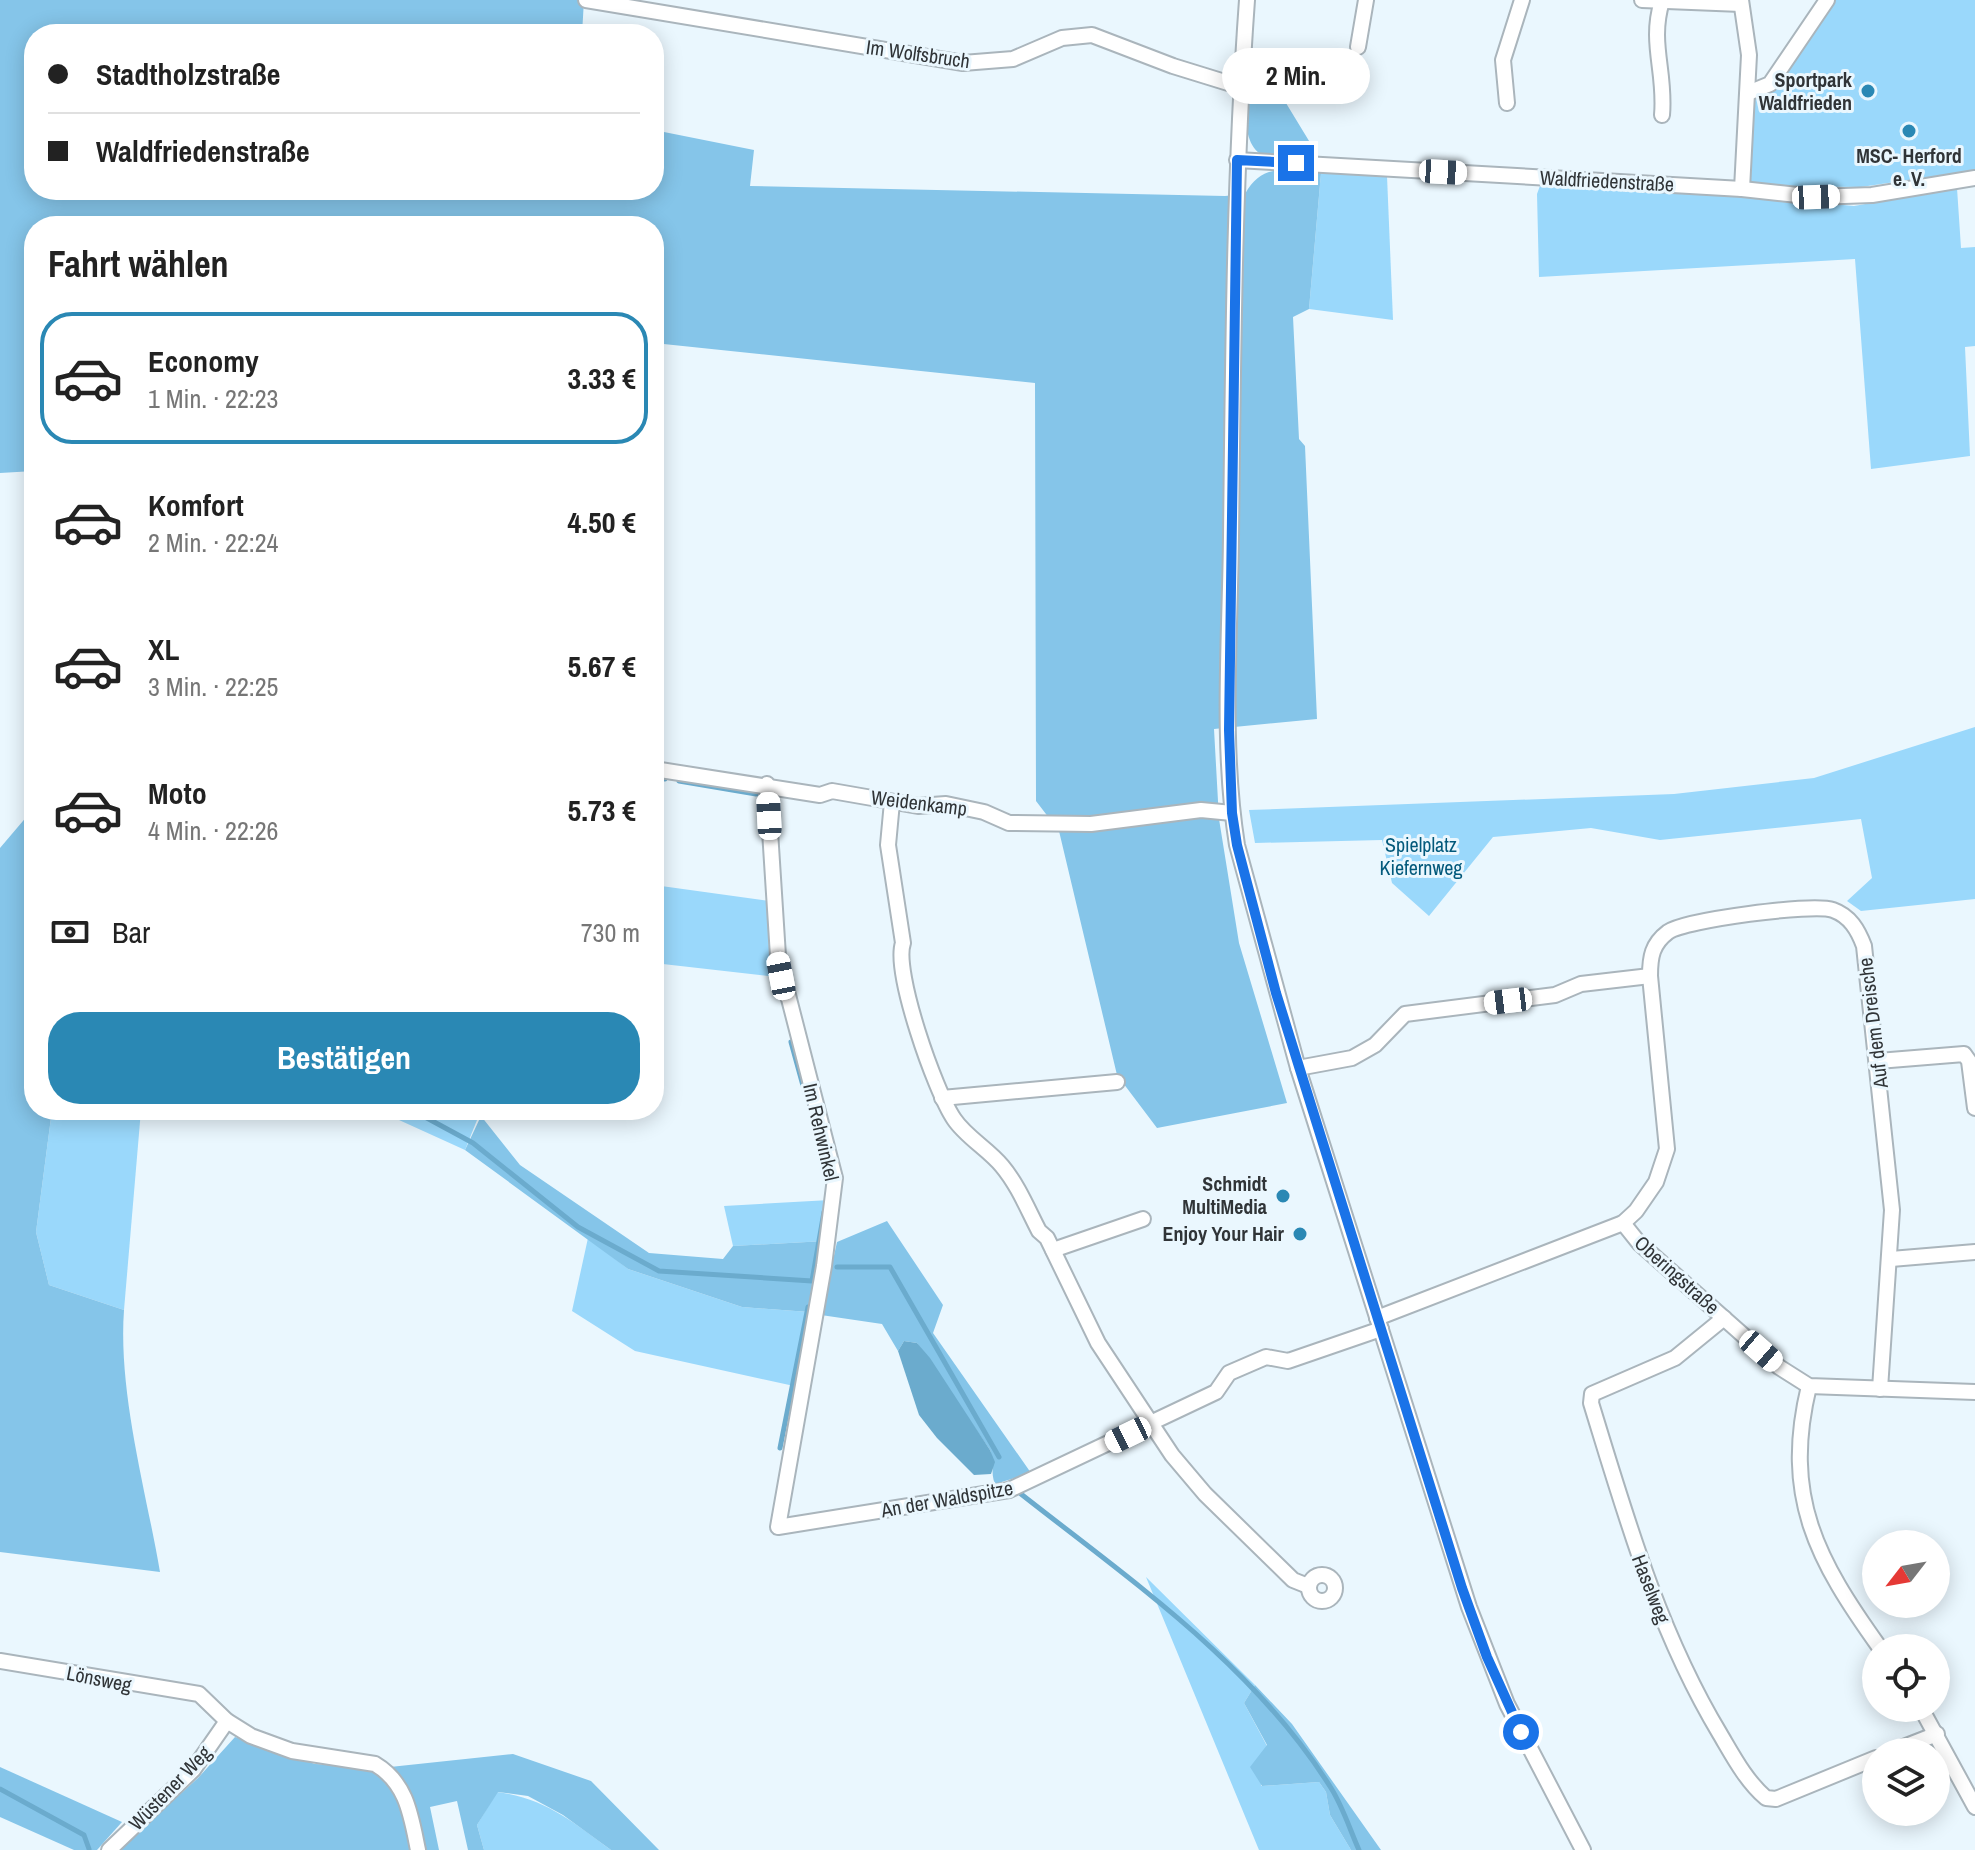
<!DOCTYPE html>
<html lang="de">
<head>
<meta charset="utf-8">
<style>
  :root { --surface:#fff; --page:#f6f6f6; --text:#222; --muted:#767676; --line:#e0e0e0; --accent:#2a88b4 }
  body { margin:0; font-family:"Archivo Narrow",sans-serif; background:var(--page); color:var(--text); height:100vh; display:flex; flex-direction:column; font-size:30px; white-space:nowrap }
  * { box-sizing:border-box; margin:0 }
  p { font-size:26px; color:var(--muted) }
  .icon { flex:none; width:44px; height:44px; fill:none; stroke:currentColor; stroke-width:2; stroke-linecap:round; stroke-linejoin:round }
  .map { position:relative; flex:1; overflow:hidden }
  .drawer { position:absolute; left:24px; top:216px; width:640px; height:904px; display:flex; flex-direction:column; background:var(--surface); border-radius:32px; box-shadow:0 4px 20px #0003 }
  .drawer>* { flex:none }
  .banner { position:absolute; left:24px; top:24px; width:640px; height:176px; border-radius:32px; box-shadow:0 4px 20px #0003; display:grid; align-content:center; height:176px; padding:0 24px; background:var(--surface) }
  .needle { width:52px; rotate:239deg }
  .fabs { position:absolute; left:1862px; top:1530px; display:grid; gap:16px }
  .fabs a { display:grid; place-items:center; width:88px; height:88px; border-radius:50%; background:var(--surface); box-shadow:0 4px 20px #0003; font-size:40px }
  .end { position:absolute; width:36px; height:36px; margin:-18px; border:10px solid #1a73e8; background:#fff; box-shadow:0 0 0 4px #fff }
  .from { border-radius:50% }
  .bubble { position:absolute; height:56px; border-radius:28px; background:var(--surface); box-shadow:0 4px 20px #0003; font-size:26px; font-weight:700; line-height:56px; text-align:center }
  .car { position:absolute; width:24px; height:48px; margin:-24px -12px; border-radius:10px; box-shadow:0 0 6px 2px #0007; background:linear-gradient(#fff 24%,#345 0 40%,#fff 0 76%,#345 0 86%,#fff 0) }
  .banner b { display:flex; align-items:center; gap:28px; height:76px; font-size:30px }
  .banner b+b { border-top:2px solid var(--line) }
  .banner i { width:20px; height:20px; background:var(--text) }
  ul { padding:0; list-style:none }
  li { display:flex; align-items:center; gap:24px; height:132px; margin:0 16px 12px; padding:0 8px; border:4px solid transparent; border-radius:32px }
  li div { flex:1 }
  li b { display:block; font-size:30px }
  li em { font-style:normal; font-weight:700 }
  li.selected { border-color:var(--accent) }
  li>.icon { width:72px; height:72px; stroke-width:1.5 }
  h2 { padding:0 24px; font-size:36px; line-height:96px }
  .pay { display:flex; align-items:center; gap:20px; height:88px; padding:0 24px; font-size:30px }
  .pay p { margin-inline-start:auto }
  .cta { display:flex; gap:16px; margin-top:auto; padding:16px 24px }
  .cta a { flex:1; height:92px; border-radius:32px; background:var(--accent); color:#fff; font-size:32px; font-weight:700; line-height:92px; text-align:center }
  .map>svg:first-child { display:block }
  .green { fill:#9ad8fb }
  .forest { fill:#85c5e9 }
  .water { fill:#6babcd }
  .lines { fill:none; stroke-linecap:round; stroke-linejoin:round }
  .stream { stroke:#6babcd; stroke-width:5 }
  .minor-casing { stroke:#aab5bc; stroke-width:18 }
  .minor { stroke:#fff; stroke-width:14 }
  .route { stroke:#1a73e8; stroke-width:10 }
  .poi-dot { fill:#2a88b4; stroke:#eaf7fe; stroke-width:3 }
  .labels { text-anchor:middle; stroke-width:6; stroke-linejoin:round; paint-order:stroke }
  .street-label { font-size:20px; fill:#303437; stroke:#eaf7fe }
  .poi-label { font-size:20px; font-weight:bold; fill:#303437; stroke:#eaf7fe; text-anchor:end }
  .park-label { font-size:20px; fill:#02597b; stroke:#eaf7fe }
</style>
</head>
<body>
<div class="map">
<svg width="1975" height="1850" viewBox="0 0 1975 1850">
  <rect width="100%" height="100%" fill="#eaf7fe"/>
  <g class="green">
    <polygon points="1821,0 1975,0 1975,170 1861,187 1744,186 1752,103 1771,80"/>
    <polygon points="1321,173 1387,176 1393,320 1309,309"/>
    <polygon points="1541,183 1746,196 1854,206 1957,188 1961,248 1975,247 1975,346 1965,347 1970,456 1871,469 1855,259 1539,277 1537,194"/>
    <polygon points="1975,727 1975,899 1861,911 1847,901 1872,878 1861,819 1660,840 1591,828 1493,837 1429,916 1392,883 1382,840 1255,843 1249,810 1674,794 1814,778"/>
    <polygon points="654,885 770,901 777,977 654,963"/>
    <polygon points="52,1110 141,1110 124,1310 49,1285 36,1232"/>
    <polygon points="377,1110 481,1110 465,1150"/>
    <polygon points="830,1200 825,1241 733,1246 724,1206"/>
    <polygon points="588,1238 628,1269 742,1307 809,1312 794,1386 635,1351 572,1311"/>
    <polygon points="1146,1577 1255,1685 1244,1703 1267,1746 1261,1786 1319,1782 1326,1792 1330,1815 1351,1850 1259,1850"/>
    <path d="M497 1792C545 1798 573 1822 611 1850H484L477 1825Z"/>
  </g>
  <g class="forest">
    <path d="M0 0H584L582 34H34V190H654V130L754 150 750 186 1225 196 1245 194C1263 161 1288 171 1321 173L1309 309 1293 317 1299 439 1305 446 1317 719 1214 729 1219 819 1239 943 1287 1103 1157 1128 1117 1075 1059 831 1036 801 1035 383 654 343V226H34V471L0 473Z"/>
    <path d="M1252 47 1320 159C1304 158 1281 161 1265 156 1233 145 1250 74 1252 47Z"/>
    <path d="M34 808V1110H52L36 1232 49 1285 124 1310C118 1393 146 1490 160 1572L0 1552V848Z"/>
    <polygon points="481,1116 520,1165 649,1253 723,1259 733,1246 825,1241 809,1312 742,1307 628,1269 465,1150"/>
    <path d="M887 1221 943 1305 933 1333 1031 1473 995 1484C990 1472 995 1463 990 1450L917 1343 904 1341 898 1351 882 1324 821 1315 837 1242Z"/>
    <polygon points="1255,1685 1292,1724 1381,1850 1351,1850 1330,1815 1326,1792 1319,1782 1262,1786 1250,1767 1267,1745 1244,1703"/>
    <polygon points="235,1737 315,1764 390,1767 513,1754 591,1781 659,1850 611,1850 563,1815 528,1796 498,1792 477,1825 484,1850 468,1850 457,1801 430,1807 439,1850 118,1850 198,1778"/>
    <polygon points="0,1767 122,1822 97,1850 74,1850 0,1817"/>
  </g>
  <polygon class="water" points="904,1341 917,1343 930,1358 990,1450 995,1462 991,1474 974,1475 937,1438 919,1415 898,1351"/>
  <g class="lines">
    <g class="stream">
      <polyline points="654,777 665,779"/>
      <polyline points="679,781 756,794"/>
      <polyline points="791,1042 807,1100"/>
      <polyline points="412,1110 473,1143 578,1227 659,1271 812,1281 824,1212"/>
      <polyline points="837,1267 890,1267 999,1457"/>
      <polyline points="780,1448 808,1307"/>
      <path d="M1021 1494C1133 1582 1254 1665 1331 1788 1343 1807 1350 1830 1359 1850"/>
      <polyline points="0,1789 84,1835 89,1849"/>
    </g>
    <g class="minor-casing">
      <g id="minor">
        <polyline points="586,0 963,63 1013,59 1062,38 1092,35 1173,66 1241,87"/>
        <path d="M1247 0C1234 179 1233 358 1231 537 1230 639 1221 744 1237 845L1298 1068 1469 1607 1507 1704 1583 1850"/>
        <polyline points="1642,0 1741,4"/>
        <polyline points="1741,0 1749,55 1742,189"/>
        <polyline points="1358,47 1366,0"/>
        <polyline points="1748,93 1770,84 1827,0"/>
        <polyline points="1507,103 1503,60 1522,0"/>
        <path d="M1662 115C1666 72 1649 43 1662 1"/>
        <polyline points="1237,160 1742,189 1816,197 1872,195 1975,178"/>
        <polyline points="654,769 820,795 832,791 918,806 946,804 984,812 1009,823 1091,824 1201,810 1232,813"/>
        <polyline points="767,784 778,956 835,1178 824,1266 778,1527 1009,1490 1216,1392 1229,1373 1266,1357 1288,1361 1381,1329"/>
        <path d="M892 802 888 845 903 943C893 971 935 1091 954 1119 966 1137 988 1149 1002 1166 1018 1185 1028 1210 1039 1231L1047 1238 1098 1343 1172 1455 1205 1494 1293 1580 1308 1586"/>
        <polyline points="1878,1061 1964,1054 1969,1061 1975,1108"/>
        <polyline points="1298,1068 1352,1058 1375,1045 1405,1014 1555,995 1581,984 1650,976"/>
        <polyline points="942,1098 1117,1082"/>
        <path d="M1623 1223 1636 1211 1656 1182 1667 1149 1650 976C1650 957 1652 944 1668 932 1685 920 1813 903 1833 910 1850 916 1858 930 1864 946L1892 1210 1880 1389"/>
        <polyline points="1053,1250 1143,1219"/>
        <polyline points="1891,1259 1975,1252"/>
        <polyline points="1377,1318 1623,1223 1639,1243 1779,1367 1809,1386 1975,1392"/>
        <path d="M1724 1318 1675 1358 1592 1394 1591 1403C1626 1517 1658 1631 1720 1734 1733 1756 1746 1781 1766 1798L1776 1799 1876 1758"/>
        <path d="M1809 1386C1782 1497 1817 1560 1880 1648"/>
        <circle cx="1322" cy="1588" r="13"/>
        <path d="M0 1661 199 1694 227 1721 251 1736 292 1751 375 1764C407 1783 411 1816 418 1850"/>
        <polyline points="1921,1708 1975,1807"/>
        <polyline points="1891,1752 1937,1734"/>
        <polyline points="109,1850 193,1770 227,1721"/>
      </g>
    </g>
    <use href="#minor" class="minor"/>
  </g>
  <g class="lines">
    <polyline class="route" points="1296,163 1237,160 1229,730 1232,813 1237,845 1276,993 1462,1588 1487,1657 1521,1732"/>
  </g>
  <g class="poi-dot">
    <circle cx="1868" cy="91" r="8"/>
    <circle cx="1909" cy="131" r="8"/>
    <circle cx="1283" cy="1196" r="8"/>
    <circle cx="1300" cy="1234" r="8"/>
  </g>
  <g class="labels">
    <g class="street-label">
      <text transform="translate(918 54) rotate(8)" y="7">Im Wolfsbruch</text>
      <text transform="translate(1607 181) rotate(3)" y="7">Waldfriedenstraße</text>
      <text transform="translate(919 803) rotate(7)" y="7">Weidenkamp</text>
      <text transform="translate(1873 1023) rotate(-97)" y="7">Auf dem Dreische</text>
      <text transform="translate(821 1132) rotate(77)" y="7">Im Rehwinkel</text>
      <text transform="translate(1677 1275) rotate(42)" y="7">Oberingstraße</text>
      <text transform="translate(947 1499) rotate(-10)" y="7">An der Waldspitze</text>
      <text transform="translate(1651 1589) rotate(69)" y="7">Haselweg</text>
      <text transform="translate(99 1679) rotate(11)" y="7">Lönsweg</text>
      <text transform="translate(170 1788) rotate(-46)" y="7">Wüstener Weg</text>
    </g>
    <g class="poi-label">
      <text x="1852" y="87">Sportpark<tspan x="1852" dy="23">Waldfrieden</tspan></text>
      <text x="1909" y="163" text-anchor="middle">MSC- Herford<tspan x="1909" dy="23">e. V.</tspan></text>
      <text x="1267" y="1191">Schmidt<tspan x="1267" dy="23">MultiMedia</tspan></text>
      <text x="1284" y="1241">Enjoy Your Hair</text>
    </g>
    <g class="park-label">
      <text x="1421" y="852">Spielplatz<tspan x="1421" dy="23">Kiefernweg</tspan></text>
    </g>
  </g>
</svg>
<div class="fabs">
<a><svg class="needle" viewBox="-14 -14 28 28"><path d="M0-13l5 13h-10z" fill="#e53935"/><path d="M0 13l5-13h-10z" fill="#767676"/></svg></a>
<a><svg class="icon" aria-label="locate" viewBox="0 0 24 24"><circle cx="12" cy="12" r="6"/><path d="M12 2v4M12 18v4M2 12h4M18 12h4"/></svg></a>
<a><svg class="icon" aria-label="layers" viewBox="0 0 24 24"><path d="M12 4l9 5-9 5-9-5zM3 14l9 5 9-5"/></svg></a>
</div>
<i class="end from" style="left:1521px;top:1732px"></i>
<i class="end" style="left:1296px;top:163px"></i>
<div class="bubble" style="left:1222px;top:48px;width:148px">2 Min.</div>
<i class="car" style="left:1443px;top:172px;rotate:93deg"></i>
<i class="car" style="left:1816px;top:197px;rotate:88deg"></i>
<i class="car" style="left:769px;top:816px;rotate:357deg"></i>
<i class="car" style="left:781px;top:976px;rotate:349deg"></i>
<i class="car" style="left:1508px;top:1001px;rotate:263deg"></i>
<i class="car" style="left:1761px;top:1351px;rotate:131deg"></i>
<i class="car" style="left:1128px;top:1435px;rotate:244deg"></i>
<div class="banner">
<b><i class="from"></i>Stadtholzstraße</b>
<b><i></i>Waldfriedenstraße</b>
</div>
<section class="drawer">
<h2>Fahrt wählen</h2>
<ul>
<li class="selected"><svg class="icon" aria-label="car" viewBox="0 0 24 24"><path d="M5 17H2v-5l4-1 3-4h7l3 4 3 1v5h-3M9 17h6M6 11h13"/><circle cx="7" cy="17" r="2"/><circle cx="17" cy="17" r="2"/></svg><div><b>Economy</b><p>1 Min. · 22:23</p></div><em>3.33 €</em></li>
<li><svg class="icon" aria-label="car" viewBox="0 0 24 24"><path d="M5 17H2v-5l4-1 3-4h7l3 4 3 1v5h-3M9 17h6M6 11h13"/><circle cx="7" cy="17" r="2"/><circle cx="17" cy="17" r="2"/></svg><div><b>Komfort</b><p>2 Min. · 22:24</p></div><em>4.50 €</em></li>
<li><svg class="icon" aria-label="car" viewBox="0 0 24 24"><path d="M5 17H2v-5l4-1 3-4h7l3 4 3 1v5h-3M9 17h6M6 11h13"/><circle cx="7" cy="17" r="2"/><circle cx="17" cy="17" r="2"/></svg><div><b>XL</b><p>3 Min. · 22:25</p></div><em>5.67 €</em></li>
<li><svg class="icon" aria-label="car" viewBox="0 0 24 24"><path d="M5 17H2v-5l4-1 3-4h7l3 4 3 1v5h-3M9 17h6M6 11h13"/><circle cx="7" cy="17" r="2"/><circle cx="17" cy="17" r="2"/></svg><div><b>Moto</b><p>4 Min. · 22:26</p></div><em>5.73 €</em></li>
</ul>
<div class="pay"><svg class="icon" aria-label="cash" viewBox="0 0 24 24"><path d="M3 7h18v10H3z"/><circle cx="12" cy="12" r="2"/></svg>Bar<p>730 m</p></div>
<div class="cta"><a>Bestätigen</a></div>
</section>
</div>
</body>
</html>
